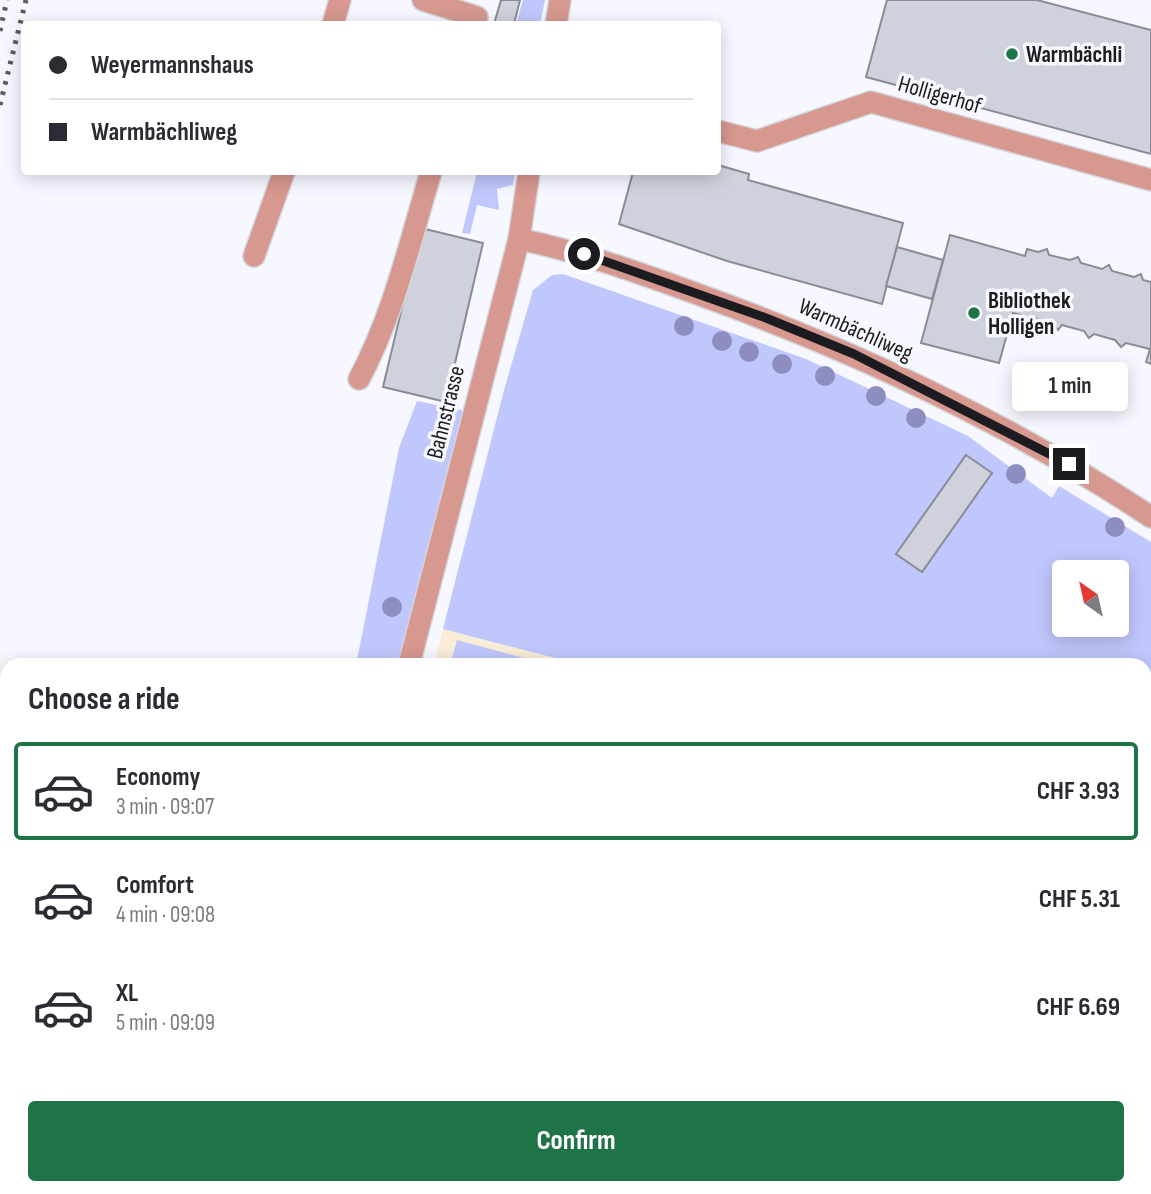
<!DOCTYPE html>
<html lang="en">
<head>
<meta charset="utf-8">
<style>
  :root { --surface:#fff; --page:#f7f7f7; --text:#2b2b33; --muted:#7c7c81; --line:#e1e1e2; --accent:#1f7447 }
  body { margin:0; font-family:"Sofia Sans Condensed",sans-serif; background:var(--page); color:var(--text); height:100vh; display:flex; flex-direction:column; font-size:26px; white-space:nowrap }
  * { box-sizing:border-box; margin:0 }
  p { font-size:23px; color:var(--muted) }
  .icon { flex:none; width:38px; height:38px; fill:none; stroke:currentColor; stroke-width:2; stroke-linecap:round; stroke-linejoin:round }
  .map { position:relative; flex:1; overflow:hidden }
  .details { position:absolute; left:0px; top:658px; width:1152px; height:537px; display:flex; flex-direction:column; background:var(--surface); border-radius:21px 21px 0 0; box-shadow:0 4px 18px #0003 }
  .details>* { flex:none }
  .banner { position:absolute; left:21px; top:21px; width:700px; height:154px; border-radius:7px; box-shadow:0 4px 18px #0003; display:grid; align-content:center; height:154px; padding:0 28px; background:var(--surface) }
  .needle { width:46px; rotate:326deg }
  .fabs { position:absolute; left:1052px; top:560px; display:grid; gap:14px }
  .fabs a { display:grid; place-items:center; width:77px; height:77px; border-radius:7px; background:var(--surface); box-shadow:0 4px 18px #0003; font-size:35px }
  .end { position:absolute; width:32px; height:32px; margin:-16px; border:9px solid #1c1c20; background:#fff; box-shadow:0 0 0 4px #fff }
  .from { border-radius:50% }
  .bubble { position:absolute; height:49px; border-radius:7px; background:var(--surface); box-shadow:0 4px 18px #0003; font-size:23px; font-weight:700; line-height:49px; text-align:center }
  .banner b { display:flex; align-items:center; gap:24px; height:66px; font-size:26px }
  .banner b+b { border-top:2px solid var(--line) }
  .banner i { width:18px; height:18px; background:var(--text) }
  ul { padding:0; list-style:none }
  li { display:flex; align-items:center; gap:21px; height:98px; margin:0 14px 10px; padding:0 14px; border:4px solid transparent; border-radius:7px }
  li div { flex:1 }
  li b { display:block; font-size:26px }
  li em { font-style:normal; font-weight:700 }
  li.on { border-color:var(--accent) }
  li>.icon { width:63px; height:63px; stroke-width:1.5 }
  h2 { padding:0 28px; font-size:32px; line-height:84px }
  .button { display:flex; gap:14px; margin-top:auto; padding:14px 28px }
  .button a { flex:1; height:80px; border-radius:7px; background:var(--accent); color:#fff; font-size:28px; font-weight:700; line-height:80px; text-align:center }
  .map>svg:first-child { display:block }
  .education { fill:#f9edd8 }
  .green { fill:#c0c7fc; fill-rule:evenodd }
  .building { fill:#cfd1dc; stroke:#8a8b96; stroke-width:2 }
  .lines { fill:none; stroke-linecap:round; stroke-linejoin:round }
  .minor-casing { stroke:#d4d5db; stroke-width:24 }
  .minor { stroke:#d6988f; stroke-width:21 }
  .rail { stroke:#5a5b5f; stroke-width:5; stroke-dasharray:3.5 7; stroke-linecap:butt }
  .tree { fill:#8d8dc0 }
  .route { stroke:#1c1c20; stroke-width:9 }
  .poi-dot { fill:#1f7447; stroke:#f7f8ff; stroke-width:2.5 }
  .labels { text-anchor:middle; stroke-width:7; stroke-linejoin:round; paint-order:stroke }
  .poi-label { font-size:23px; font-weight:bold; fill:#1c1c20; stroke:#f7f8ff; text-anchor:start }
  .street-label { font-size:23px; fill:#1c1c20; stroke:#f7f8ff }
</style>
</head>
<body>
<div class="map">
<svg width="1151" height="1194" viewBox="0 0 1151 1194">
  <rect width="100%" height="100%" fill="#f7f8ff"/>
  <g class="education">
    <polygon points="443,629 574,663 595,665 434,665"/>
    <polygon points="301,1188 859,1188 854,1194 300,1194"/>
  </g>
  <g class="green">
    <polygon points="523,0 545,0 540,24 516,24"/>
    <polygon points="477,172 515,172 513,185 497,189 499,210 477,205 470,234 462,233"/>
    <path d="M563 274 806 359 968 436 1052 498 1059 486 1151 542V1194H854L859 1188H1144V665H595L574 663 443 629 504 390 533 290 552 275ZM1064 572H1116V625H1064Z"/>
    <polygon points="417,401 471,412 404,665 356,665 399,448"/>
    <polygon points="457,640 550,665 450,665"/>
  </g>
  <g class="building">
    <polygon points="501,0 520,0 514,24 494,24"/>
    <polygon points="887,0 1037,0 1151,30 1151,154 866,77"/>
    <polygon points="718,165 749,174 748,180 903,223 882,304 727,261 619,224 633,172 718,172"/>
    <polygon points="421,228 483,243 446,402 383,387"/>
    <polygon points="950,235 1025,256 1027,249 1038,252 1047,249 1049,255 1070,260 1078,257 1081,263 1102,269 1109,265 1112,271 1134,277 1141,274 1143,280 1151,282 1151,364 1146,362 1150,349 1126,343 1121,347 1115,340 1094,334 1089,338 1084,331 1062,325 1058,330 1052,323 1031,317 1026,321 1021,315 1013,313 999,363 921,343"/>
    <polygon points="897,247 943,260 932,299 886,286"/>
    <polygon points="966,455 992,473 922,572 896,554"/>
    <polygon points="322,1188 446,1188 445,1194 320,1194"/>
    <polygon points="493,1188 539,1188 538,1194 491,1194"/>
    <polygon points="725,1188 795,1188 794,1194 723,1194"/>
  </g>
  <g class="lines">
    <g class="minor-casing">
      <g id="minor">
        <polyline points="423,0 477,17"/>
        <polyline points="333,24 340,0"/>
        <polyline points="556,24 560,0"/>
        <polyline points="718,131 757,141 871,102 1151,180"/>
        <path d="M519 239C581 252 640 273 700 295 858 352 1011 424 1151 517"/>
        <polyline points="254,256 284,172"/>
        <path d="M359 379C394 314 410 241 431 172"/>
        <polyline points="409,665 519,239 529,172"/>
        <polyline points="167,1194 172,1188"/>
        <polyline points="273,1194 275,1188"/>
      </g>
    </g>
    <use href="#minor" class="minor"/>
    <g class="rail">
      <polyline points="0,31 7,0"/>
      <polyline points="0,105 26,0"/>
    </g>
  </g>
  <g class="tree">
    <circle cx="684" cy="326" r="10"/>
    <circle cx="722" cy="341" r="10"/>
    <circle cx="749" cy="352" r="10"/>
    <circle cx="782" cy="364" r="10"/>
    <circle cx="825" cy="376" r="10"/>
    <circle cx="876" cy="396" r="10"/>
    <circle cx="916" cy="418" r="10"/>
    <circle cx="1016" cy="474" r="10"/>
    <circle cx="1115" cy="527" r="10"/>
    <circle cx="392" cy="607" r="10"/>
  </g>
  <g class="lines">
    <polyline class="route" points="584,254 766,318 854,354 1069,464"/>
  </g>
  <g class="poi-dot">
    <circle cx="1012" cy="54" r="7"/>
    <circle cx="974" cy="313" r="7"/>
  </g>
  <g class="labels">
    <g class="poi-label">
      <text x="1026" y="62">Warmbächli</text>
      <text x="988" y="308">Bibliothek<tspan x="988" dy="26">Holligen</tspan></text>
    </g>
    <g class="street-label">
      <text transform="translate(940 94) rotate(16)" y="8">Holligerhof</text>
      <text transform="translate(856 329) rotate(24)" y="8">Warmbächliweg</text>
      <text transform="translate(445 412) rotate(-76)" y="8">Bahnstrasse</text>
    </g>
  </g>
</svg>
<div class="fabs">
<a><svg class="needle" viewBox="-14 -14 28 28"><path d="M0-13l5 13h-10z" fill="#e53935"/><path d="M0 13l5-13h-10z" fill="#7c7c81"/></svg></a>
</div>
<i class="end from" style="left:584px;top:254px"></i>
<i class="end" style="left:1069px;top:464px"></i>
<div class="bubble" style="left:1012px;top:362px;width:116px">1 min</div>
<div class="banner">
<b><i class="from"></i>Weyermannshaus</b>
<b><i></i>Warmbächliweg</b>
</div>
<section class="details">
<h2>Choose a ride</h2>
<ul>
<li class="on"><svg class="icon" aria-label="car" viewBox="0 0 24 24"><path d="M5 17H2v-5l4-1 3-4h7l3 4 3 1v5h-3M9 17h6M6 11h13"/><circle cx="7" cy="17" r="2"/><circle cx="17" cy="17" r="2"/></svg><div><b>Economy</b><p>3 min · 09:07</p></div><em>CHF 3.93</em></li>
<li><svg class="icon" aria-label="car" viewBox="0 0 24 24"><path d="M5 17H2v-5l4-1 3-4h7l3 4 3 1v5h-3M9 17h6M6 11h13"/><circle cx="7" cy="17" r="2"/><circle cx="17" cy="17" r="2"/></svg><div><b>Comfort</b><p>4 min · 09:08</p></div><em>CHF 5.31</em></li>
<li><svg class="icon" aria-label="car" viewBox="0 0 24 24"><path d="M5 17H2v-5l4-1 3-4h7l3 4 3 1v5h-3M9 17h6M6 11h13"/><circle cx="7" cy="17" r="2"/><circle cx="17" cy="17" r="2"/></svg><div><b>XL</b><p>5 min · 09:09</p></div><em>CHF 6.69</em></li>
</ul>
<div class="button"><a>Confirm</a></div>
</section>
</div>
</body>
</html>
